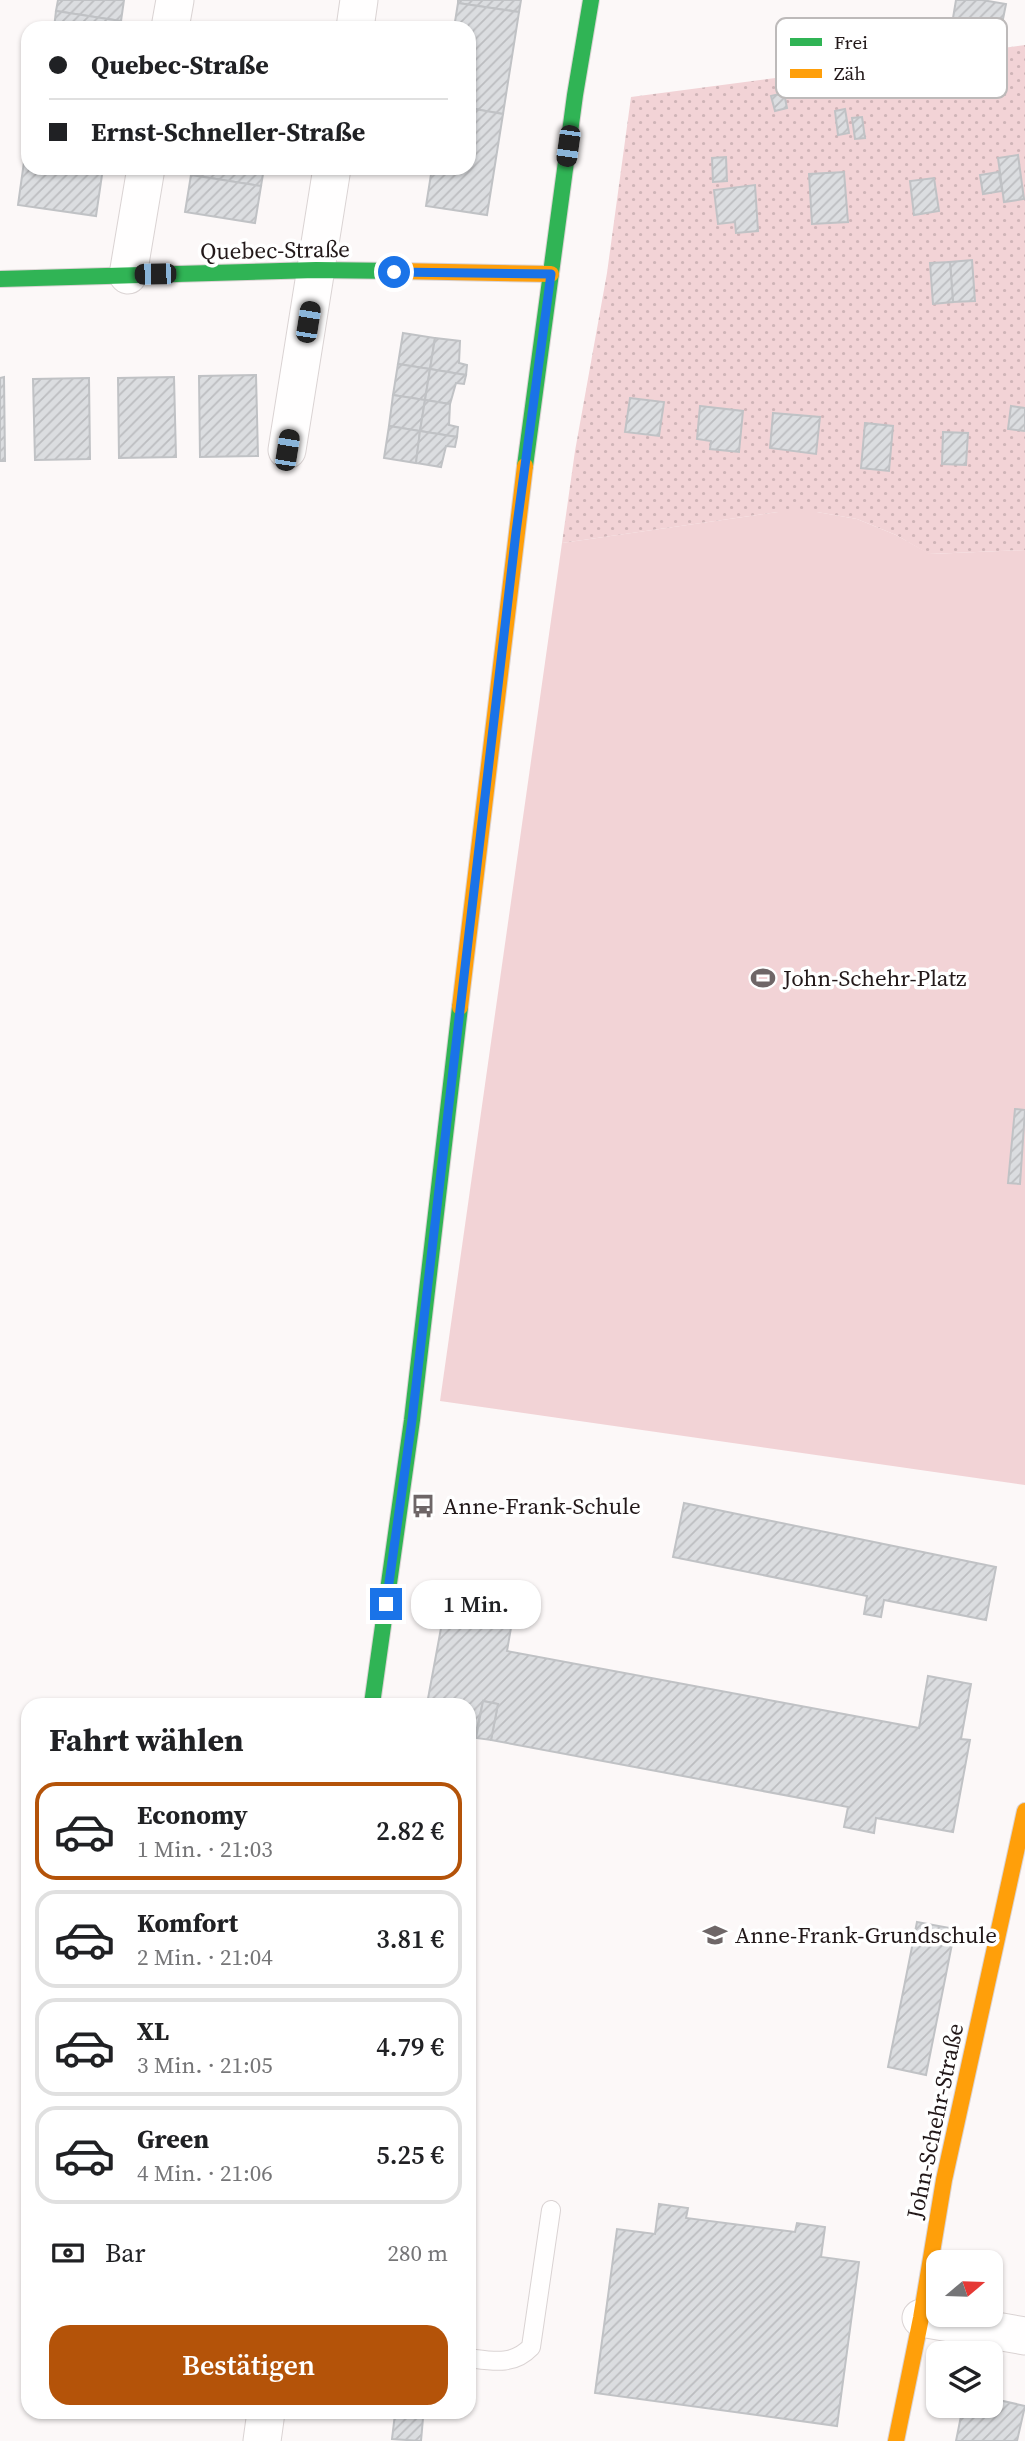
<!DOCTYPE html>
<html lang="de">
<head>
<meta charset="utf-8">
<style>
  :root { --surface:#fff; --page:#f2f2f2; --text:#202124; --muted:#757577; --line:#e0e0e0; --accent:#b45309 }
  body { margin:0; font-family:"Source Serif 4",serif; background:var(--page); color:var(--text); height:100vh; display:flex; flex-direction:column; font-size:26px; white-space:nowrap }
  * { box-sizing:border-box; margin:0 }
  p { font-size:23px; color:var(--muted) }
  .icon { flex:none; width:38px; height:38px; fill:none; stroke:currentColor; stroke-width:2; stroke-linecap:round; stroke-linejoin:round }
  .map { position:relative; flex:1; overflow:hidden }
  .sheet { position:absolute; left:21px; top:1698px; width:455px; height:721px; display:flex; flex-direction:column; background:var(--surface); border-radius:21px; box-shadow:0 2px 5px #0004 }
  .sheet>* { flex:none }
  .guide { position:absolute; left:21px; top:21px; width:455px; height:154px; border-radius:21px; box-shadow:0 2px 5px #0004; display:grid; align-content:center; height:154px; padding:0 28px; background:var(--surface) }
  .needle { width:46px; rotate:71deg }
  .buttons { position:absolute; left:926px; top:2250px; display:grid; gap:14px }
  .buttons a { display:grid; place-items:center; width:77px; height:77px; border-radius:14px; background:var(--surface); box-shadow:0 2px 5px #0004; font-size:35px }
  .end { position:absolute; width:32px; height:32px; margin:-16px; border:9px solid #1a73e8; background:#fff; box-shadow:0 0 0 4px #fff }
  .from { border-radius:50% }
  .bubble { position:absolute; height:49px; border-radius:21px; background:var(--surface); box-shadow:0 2px 5px #0004; font-size:23px; font-weight:600; line-height:49px; text-align:center }
  .car { position:absolute; width:21px; height:42px; margin:-21px -10px; border-radius:9px; box-shadow:0 0 5px 2px #0007; background:linear-gradient(#222 24%,#8ab4d8 0 40%,#222 0 76%,#8ab4d8 0 86%,#222 0) }
  .guide b { display:flex; align-items:center; gap:24px; height:66px; font-size:26px }
  .guide b+b { border-top:2px solid var(--line) }
  .guide i { width:18px; height:18px; background:var(--text) }
  ul { padding:0; list-style:none }
  li { display:flex; align-items:center; gap:21px; height:98px; margin:0 14px 10px; padding:0 14px; border:4px solid var(--line); border-radius:21px }
  li div { flex:1 }
  li b { display:block; font-size:26px }
  li em { font-style:normal; font-weight:600 }
  li.current { border-color:var(--accent) }
  li>.icon { width:63px; height:63px; stroke-width:1.5 }
  h2 { padding:0 28px; font-size:32px; line-height:84px }
  .pay { display:flex; align-items:center; gap:18px; height:77px; padding:0 28px; font-size:26px }
  .pay p { margin-inline-start:auto }
  .button { display:flex; gap:14px; margin-top:auto; padding:14px 28px }
  .button a { flex:1; height:80px; border-radius:21px; background:var(--accent); color:#fff; font-size:28px; font-weight:600; line-height:80px; text-align:center }
  .map>svg:first-child { display:block }
  .grass { fill:url(#grass-dots) }
  .pitch { fill:#f2d3d6 }
  .building { fill:url(#building-hatch); stroke:#c0c2c5; stroke-width:2 }
  .lines { fill:none; stroke-linecap:round; stroke-linejoin:round }
  .lane-casing { stroke:#dad3d3; stroke-width:20 }
  .street-casing { stroke:#dad3d3; stroke-width:39 }
  .fast-casing { stroke:#dad3d3; stroke-width:18 }
  .slow-casing { stroke:#dad3d3; stroke-width:18 }
  .lane { stroke:#fffefe; stroke-width:18 }
  .street { stroke:#fffefe; stroke-width:37 }
  .fast { stroke:#30b455; stroke-width:16 }
  .slow { stroke:#ff9f0a; stroke-width:16 }
  .route { stroke:#1a73e8; stroke-width:9 }
  .labels { text-anchor:middle; stroke-width:7; stroke-linejoin:round; paint-order:stroke }
  .street-label { font-size:23px; fill:#221819; stroke:#fff }
  .poi-label { font-size:23px; fill:#221819; stroke:#fff; text-anchor:start }
  .key { fill:#fff; stroke:#bdbaba; stroke-width:2 }
  .key-label { font-size:19px; fill:#221819 }
</style>
</head>
<body>
<div class="map">
<svg width="1025" height="2441" viewBox="0 0 1025 2441">
  <defs>
    <pattern id="grass-dots" width="8" height="8" patternUnits="userSpaceOnUse" patternTransform="scale(1.75)"><rect width="8" height="8" fill="#f2d3d6"/><path d="M2 2h.1M6 6h.1" fill="none" stroke="#cfb4b7" stroke-width="1.8" stroke-linecap="round"/></pattern>
    <pattern id="building-hatch" width="6" height="6" patternUnits="userSpaceOnUse" patternTransform="scale(1.75)"><rect width="6" height="6" fill="#dbdde0"/><path d="M-1 1l2-2M0 6l6-6M5 7l2-2" fill="none" stroke="#bcbdc0"/></pattern>
  </defs>
  <rect width="100%" height="100%" fill="#fcf8f8"/>
  <polygon class="grass" points="1025,45 1025,550 929,554 896,535 857,519 817,512 778,512 562,543 575,451 607,273 631,97"/>
  <polygon class="pitch" points="778,512 817,512 857,519 896,535 930,554 1025,550 1025,1485 440,1401 562,543"/>
  <g class="building">
    <polygon points="58,0 124,0 121,21 56,11"/>
    <polygon points="458,0 521,0 519,12 458,3"/>
    <polygon points="956,0 982,0 1006,4 999,39 951,30"/>
    <polygon points="458,3 519,12 503,114 469,108 469,28 454,28"/>
    <polygon points="56,11 121,21 120,28 54,28"/>
    <polygon points="214,23 245,28 214,28"/>
    <polygon points="784,93 787,108 775,111 771,96"/>
    <polygon points="469,108 503,114 487,215 426,206 432,168 469,168"/>
    <polygon points="845,109 849,133 838,135 835,111"/>
    <polygon points="862,117 865,138 855,139 852,118"/>
    <polygon points="28,133 28,168 103,168 96,216 18,205"/>
    <polygon points="1018,155 1024,199 1004,202 998,158"/>
    <polygon points="726,157 727,181 713,182 712,158"/>
    <polygon points="192,168 264,168 261,186 191,175"/>
    <polygon points="844,172 848,222 812,224 809,174"/>
    <polygon points="999,172 1002,191 983,194 980,175"/>
    <polygon points="191,175 261,186 255,223 185,212"/>
    <polygon points="934,178 939,211 914,215 910,181"/>
    <polygon points="755,185 758,231 736,233 735,222 718,224 714,190"/>
    <polygon points="972,260 975,301 953,302 950,262"/>
    <polygon points="950,262 953,302 933,304 930,263"/>
    <polygon points="403,333 435,338 430,369 398,364"/>
    <polygon points="435,338 460,341 459,363 467,365 466,375 430,369"/>
    <polygon points="398,364 430,369 425,400 393,395"/>
    <polygon points="430,369 466,375 464,384 456,383 450,404 425,400"/>
    <polygon points="256,375 258,456 200,457 199,376"/>
    <polygon points="4,377 5,461 0,461 0,378"/>
    <polygon points="174,377 176,457 119,458 118,378"/>
    <polygon points="89,378 90,459 35,460 33,379"/>
    <polygon points="393,395 425,400 420,431 389,426"/>
    <polygon points="630,398 664,402 659,436 625,432"/>
    <polygon points="425,400 450,404 449,425 458,427 457,437 420,431"/>
    <polygon points="700,406 743,411 739,452 710,449 711,441 697,439"/>
    <polygon points="1011,406 1025,408 1025,431 1008,429"/>
    <polygon points="773,413 820,417 816,454 770,448"/>
    <polygon points="865,423 893,426 889,471 861,468"/>
    <polygon points="389,426 420,431 416,463 384,458"/>
    <polygon points="420,431 457,437 455,447 446,446 441,467 416,463"/>
    <polygon points="943,432 968,433 966,465 942,464"/>
    <polygon points="1015,1109 1025,1110 1020,1184 1008,1183"/>
    <polygon points="684,1503 996,1567 986,1620 884,1600 881,1617 864,1614 867,1596 673,1557"/>
    <polygon points="478,1595 513,1602 509,1622 512,1622 507,1651 919,1728 928,1676 971,1684 961,1739 970,1740 953,1832 876,1818 874,1833 844,1827 848,1807 491,1740 498,1704 483,1701 469,1765 469,1704 427,1704 444,1612 474,1617"/>
    <polygon points="483,1701 498,1704 491,1740 476,1738"/>
    <polygon points="917,1922 955,1929 926,2075 888,2067"/>
    <polygon points="659,2204 688,2208 686,2218 795,2232 797,2223 825,2227 821,2257 859,2262 837,2426 595,2393 617,2229 655,2234"/>
    <polygon points="990,2398 1025,2406 1017,2441 956,2441 963,2406 990,2406"/>
    <polygon points="395,2414 423,2418 421,2441 392,2439"/>
  </g>
  <g class="lines">
    <g class="lane-casing">
      <path id="lane" d="M469 2358C492 2361 513 2366 531 2347L551 2210"/>
    </g>
    <g class="street-casing">
      <g id="street">
        <polyline points="170,28 175,0"/>
        <polyline points="355,28 359,0"/>
        <polyline points="128,275 146,168"/>
        <polyline points="287,450 332,168"/>
        <polyline points="921,2318 1025,2336"/>
        <polyline points="262,2441 266,2412"/>
      </g>
    </g>
    <g class="fast-casing">
      <g id="fast">
        <polyline points="0,279 316,270 398,271"/>
        <polyline points="525,466 575,95 591,0"/>
        <polyline points="372,1704 412,1420 460,1007"/>
      </g>
    </g>
    <g class="slow-casing">
      <g id="slow">
        <polyline points="398,271 551,274"/>
        <polyline points="460,1007 525,466"/>
        <polyline points="896,2441 921,2318 944,2180 1025,1811"/>
      </g>
    </g>
    <use href="#lane" class="lane"/>
    <use href="#street" class="street"/>
    <use href="#fast" class="fast"/>
    <use href="#slow" class="slow"/>
  </g>
  <g class="lines">
    <polyline class="route" points="386,1604 412,1420 516,532 551,274 394,272"/>
  </g>
  <defs>
    <g id="stadium-bare" transform="scale(1.89)"><path d="M0-5a6.5 5 0 1 0 0 10a6.5 5 0 1 0 0-10ZM-3.5-1.8h7v3.6h-7Z" fill="#6e6667" stroke="#fff" stroke-width="2.5" paint-order="stroke"/></g>
    <g id="bus-bare" transform="scale(1.89)"><path d="M-5-6H5V4H4V6H2V4H-2V6H-4V4H-5ZM-3.5-4V0h7V-4ZM-3.5 1.2v1.5H-2V1.2ZM2 1.2v1.5H3.5V1.2Z" fill="#6e6667" stroke="#fff" stroke-width="2.5" paint-order="stroke"/></g>
    <g id="school-bare" transform="scale(1.89)"><path d="M0-5L7-2L0 1L-7-2ZM-4 1L0 2.5L4 1V4Q0 6-4 4Z" fill="#6e6667" stroke="#fff" stroke-width="2.5" paint-order="stroke"/></g>
  </defs>
  <g fill-rule="evenodd">
    <use href="#stadium-bare" x="763" y="978"/>
    <use href="#bus-bare" x="423" y="1506"/>
    <use href="#school-bare" x="715" y="1935"/>
  </g>
  <g class="labels">
    <g class="street-label">
      <text transform="translate(275 250) rotate(-1)" y="8">Quebec-Straße</text>
      <text transform="translate(935 2121) rotate(-78)" y="8">John-Schehr-Straße</text>
    </g>
    <g class="poi-label">
      <text x="783" y="986">John-Schehr-Platz</text>
      <text x="443" y="1514">Anne-Frank-Schule</text>
      <text x="735" y="1943">Anne-Frank-Grundschule</text>
    </g>
  </g>
  <rect x="776" y="18" width="231" height="80" rx="10" class="key"/>
  <rect x="790" y="38" width="32" height="8" fill="#30b455"/>
  <rect x="790" y="69" width="32" height="9" fill="#ff9f0a"/>
  <g class="key-label">
    <text x="834" y="49">Frei</text>
    <text x="834" y="80">Zäh</text>
  </g>
</svg>
<div class="buttons">
<a><svg class="needle" viewBox="-14 -14 28 28"><path d="M0-13l5 13h-10z" fill="#e53935"/><path d="M0 13l5-13h-10z" fill="#757577"/></svg></a>
<a><svg class="icon" aria-label="layers" viewBox="0 0 24 24"><path d="M12 4l9 5-9 5-9-5zM3 14l9 5 9-5"/></svg></a>
</div>
<i class="end from" style="left:394px;top:272px"></i>
<i class="end" style="left:386px;top:1604px"></i>
<div class="bubble" style="left:411px;top:1580px;width:130px">1 Min.</div>
<i class="car" style="left:568px;top:146px;rotate:188deg"></i>
<i class="car" style="left:155px;top:274px;rotate:269deg"></i>
<i class="car" style="left:308px;top:322px;rotate:9deg"></i>
<i class="car" style="left:287px;top:450px;rotate:9deg"></i>
<div class="guide">
<b><i class="from"></i>Quebec-Straße</b>
<b><i></i>Ernst-Schneller-Straße</b>
</div>
<section class="sheet">
<h2>Fahrt wählen</h2>
<ul>
<li class="current"><svg class="icon" aria-label="car" viewBox="0 0 24 24"><path d="M5 17H2v-5l4-1 3-4h7l3 4 3 1v5h-3M9 17h6M6 11h13"/><circle cx="7" cy="17" r="2"/><circle cx="17" cy="17" r="2"/></svg><div><b>Economy</b><p>1 Min. · 21:03</p></div><em>2.82 €</em></li>
<li><svg class="icon" aria-label="car" viewBox="0 0 24 24"><path d="M5 17H2v-5l4-1 3-4h7l3 4 3 1v5h-3M9 17h6M6 11h13"/><circle cx="7" cy="17" r="2"/><circle cx="17" cy="17" r="2"/></svg><div><b>Komfort</b><p>2 Min. · 21:04</p></div><em>3.81 €</em></li>
<li><svg class="icon" aria-label="car" viewBox="0 0 24 24"><path d="M5 17H2v-5l4-1 3-4h7l3 4 3 1v5h-3M9 17h6M6 11h13"/><circle cx="7" cy="17" r="2"/><circle cx="17" cy="17" r="2"/></svg><div><b>XL</b><p>3 Min. · 21:05</p></div><em>4.79 €</em></li>
<li><svg class="icon" aria-label="car" viewBox="0 0 24 24"><path d="M5 17H2v-5l4-1 3-4h7l3 4 3 1v5h-3M9 17h6M6 11h13"/><circle cx="7" cy="17" r="2"/><circle cx="17" cy="17" r="2"/></svg><div><b>Green</b><p>4 Min. · 21:06</p></div><em>5.25 €</em></li>
</ul>
<div class="pay"><svg class="icon" aria-label="cash" viewBox="0 0 24 24"><path d="M3 7h18v10H3z"/><circle cx="12" cy="12" r="2"/></svg>Bar<p>280 m</p></div>
<div class="button"><a>Bestätigen</a></div>
</section>
</div>
</body>
</html>
